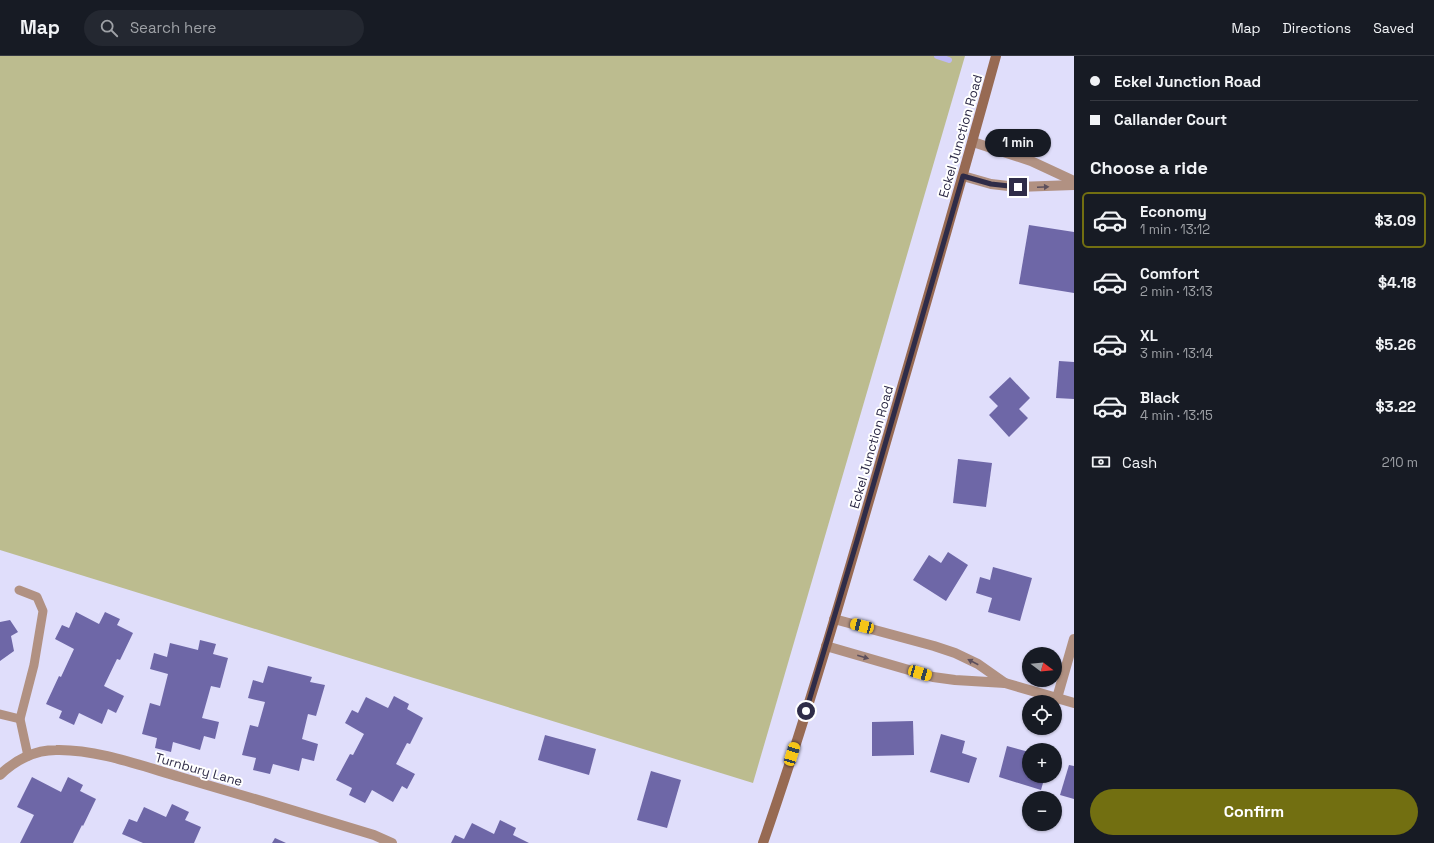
<!DOCTYPE html>
<html lang="en">
<head>
<meta charset="utf-8">
<style>
  :root { --surface:#171b24; --page:#242831; --text:#f1f3f6; --muted:#9ea1a6; --line:#363941; --accent:#726f11 }
  body { margin:0; font-family:"Space Grotesk",sans-serif; background:var(--page); color:var(--text); height:100vh; display:flex; flex-direction:column; font-size:15px; white-space:nowrap }
  * { box-sizing:border-box; margin:0 }
  p { font-size:13px; color:var(--muted) }
  .icon { flex:none; width:22px; height:22px; fill:none; stroke:currentColor; stroke-width:2; stroke-linecap:round; stroke-linejoin:round }
  .map { position:relative; flex:1; overflow:hidden }
  .panel { display:flex; flex-direction:column; background:var(--surface); width:360px }
  .panel>* { flex:none }
  .top-card { display:grid; align-content:center; height:88px; padding:0 16px; background:var(--surface) }
  .needle { width:26px; rotate:106deg }
  .fabs { position:absolute; left:1022px; top:591px; display:grid; gap:8px }
  .fabs a { display:grid; place-items:center; width:40px; height:40px; border-radius:50%; background:var(--surface); box-shadow:0 1px 3px #0004; font-size:20px }
  .end { position:absolute; width:18px; height:18px; margin:-9px; border:5px solid #2f2c48; background:#fff; box-shadow:0 0 0 2px #fff }
  .from { border-radius:50% }
  .bubble { position:absolute; height:28px; border-radius:14px; background:var(--surface); box-shadow:0 1px 3px #0004; font-size:13px; font-weight:700; line-height:28px; text-align:center }
  .car { position:absolute; width:12px; height:24px; margin:-12px -6px; border-radius:5px; box-shadow:0 0 3px 1px #0007; background:linear-gradient(#f5c518 24%,#345 0 40%,#f5c518 0 76%,#345 0 86%,#f5c518 0) }
  .top-card b { display:flex; align-items:center; gap:14px; height:38px; font-size:15px }
  .top-card b+b { border-top:1px solid var(--line) }
  .top-card i { width:10px; height:10px; background:var(--text) }
  ul { padding:0; list-style:none }
  li { display:flex; align-items:center; gap:12px; height:56px; margin:0 8px 6px; padding:0 8px; border:2px solid transparent; border-radius:6px }
  li div { flex:1 }
  li b { display:block; font-size:15px }
  li em { font-style:normal; font-weight:700 }
  li.active { border-color:var(--accent) }
  li>.icon { width:36px; height:36px; stroke-width:1.5 }
  h2 { padding:0 16px; font-size:18px; line-height:48px }
  .pay { display:flex; align-items:center; gap:10px; height:44px; padding:0 16px; font-size:15px }
  .pay p { margin-inline-start:auto }
  .button { display:flex; gap:8px; margin-top:auto; padding:8px 16px }
  .button a { flex:1; height:46px; border-radius:24px; background:var(--accent); color:#fff; font-size:16px; font-weight:700; line-height:46px; text-align:center }
  header { display:flex; align-items:center; gap:24px; box-sizing:border-box; height:56px; padding:0 20px; background:var(--surface); border-bottom:1px solid var(--line) }
  header strong { font-size:19px }
  nav { display:flex; gap:22px; margin-inline-start:auto; font-size:14px }
  .search { width:280px; height:36px; background:var(--page); display:flex; align-items:center; gap:10px; box-sizing:border-box; padding:0 14px; border-radius:22px; color:var(--muted); font-size:15px }
  main { display:flex; flex:1; min-height:0 }
  .map>svg:first-child { display:block }
  .green { fill:#bcbc8f }
  .lines { fill:none; stroke-linecap:round; stroke-linejoin:round }
  .stream { stroke:#beb9f5; stroke-width:6 }
  .building { fill:#6e67a7 }
  .lane { stroke:#b19182; stroke-width:9 }
  .street { stroke:#b19182; stroke-width:10 }
  .secondary { stroke:#976a53; stroke-width:10 }
  .oneway { fill:#5c4f5c }
  .route { stroke:#2f2c48; stroke-width:5 }
  .labels { text-anchor:middle; stroke-width:4; stroke-linejoin:round; paint-order:stroke }
  .street-label { font-size:13px; fill:#2f2c48; stroke:#fff }
</style>
</head>
<body>
<header>
<strong>Map</strong>
<div class="search"><svg class="icon" aria-label="search" viewBox="0 0 24 24"><circle cx="10" cy="10" r="6"/><path d="M15 15l6 6"/></svg>Search here</div>
<nav><a>Map</a><a>Directions</a><a>Saved</a></nav>
</header>
<main>
<div class="map">
<svg width="1074" height="787" viewBox="0 0 1074 787">
  <rect width="100%" height="100%" fill="#e0defb"/>
  <polygon class="green" points="0,0 965,0 753,727 0,494"/>
  <g class="lines">
    <polyline class="stream" points="937,0 949,4"/>
  </g>
  <g class="building">
    <polygon points="1029,169 1074,176 1074,237 1019,228"/>
    <polygon points="1059,305 1074,306 1074,343 1056,342"/>
    <polygon points="1010,321 1030,342 1019,353 1028,362 1009,381 989,359 998,350 989,341"/>
    <polygon points="958,403 992,407 986,451 953,447"/>
    <polygon points="948,496 968,509 946,545 913,524 929,499 941,507"/>
    <polygon points="993,511 1032,522 1020,565 988,556 992,542 976,537 980,521 990,524"/>
    <polygon points="76,556 99,568 105,556 120,563 117,569 133,577 120,604 117,603 104,630 124,640 116,657 108,653 102,668 79,657 74,669 59,662 62,655 46,648 59,620 61,621 74,593 55,583 62,569 69,572"/>
    <polygon points="10,564 18,576 11,580 14,595 0,605 0,566"/>
    <polygon points="200,584 216,588 213,598 228,602 220,632 211,630 202,662 219,666 215,683 204,680 200,694 173,686 171,696 155,692 157,682 142,678 150,647 160,650 168,618 150,613 154,597 167,601 170,587 198,594"/>
    <polygon points="268,610 312,621 310,626 325,629 316,660 308,658 302,683 318,688 314,705 302,702 299,715 273,708 270,718 253,714 256,702 242,699 250,669 258,671 265,646 248,642 253,624 263,627"/>
    <polygon points="394,640 409,648 407,653 423,662 410,688 407,687 396,708 415,718 407,733 402,730 393,746 372,734 365,747 349,739 352,732 336,724 350,698 353,699 364,678 345,667 352,654 358,657 366,641 388,652"/>
    <polygon points="913,665 914,699 872,700 872,666"/>
    <polygon points="941,678 965,685 962,697 977,702 969,727 930,716"/>
    <polygon points="545,679 596,693 589,719 538,704"/>
    <polygon points="1007,690 1029,696 1029,720 1045,720 1041,734 999,721"/>
    <polygon points="1069,709 1074,710 1074,743 1060,739"/>
    <polygon points="651,715 681,724 667,772 637,764"/>
    <polygon points="32,721 61,736 68,721 83,729 80,735 96,743 83,770 82,769 73,787 20,787 34,759 17,751"/>
    <polygon points="172,748 189,756 185,764 201,771 194,787 143,787 122,778 129,763 137,766 144,751 166,761"/>
    <polygon points="500,764 516,772 513,779 529,787 451,787 455,779 464,783 472,767 494,778"/>
    <polygon points="275,782 286,787 272,787"/>
  </g>
  <g class="lines">
    <g class="lane">
      <polyline points="19,534 37,541 43,555 34,609 20,663 28,700"/>
      <polyline points="0,658 20,663"/>
    </g>
    <g class="street">
      <polyline points="973,86 1031,105 1074,125"/>
      <polyline points="963,120 991,128 1017,131 1074,129"/>
      <polyline points="834,563 934,590 955,597 978,608 1005,627"/>
      <polyline points="826,590 933,621 955,624 1005,627 1074,647"/>
      <polyline points="1057,642 1074,583"/>
      <path d="M0 719C15 704 35 694 56 694 96 693 142 710 180 721 245 740 309 759 374 779L392 787"/>
    </g>
    <path class="secondary" d="M763 787C808 657 846 525 884 393 922 262 960 131 996 0"/>
  </g>
  <defs><path id="oneway-solid" d="M-6-.8H1V-3.2L6.5 0L1 3.2V.8H-6Z"/></defs>
  <g class="oneway">
    <use href="#oneway-solid" transform="translate(1043 131) rotate(-2)"/>
    <use href="#oneway-solid" transform="translate(863 601) rotate(16)"/>
    <use href="#oneway-solid" transform="translate(973 606) rotate(-153)"/>
  </g>
  <g class="lines">
    <polyline class="route" points="806,655 857,485 963,120 991,128 1018,131"/>
  </g>
  <g class="labels">
    <g class="street-label">
      <text transform="translate(960 80) rotate(-74)" y="5">Eckel Junction Road</text>
      <text transform="translate(871 391) rotate(-74)" y="5">Eckel Junction Road</text>
      <text transform="translate(199 713) rotate(16)" y="5">Turnbury Lane</text>
    </g>
  </g>
</svg>
<div class="fabs">
<a><svg class="needle" viewBox="-14 -14 28 28"><path d="M0-13l5 13h-10z" fill="#e53935"/><path d="M0 13l5-13h-10z" fill="#9ea1a6"/></svg></a>
<a><svg class="icon" aria-label="locate" viewBox="0 0 24 24"><circle cx="12" cy="12" r="6"/><path d="M12 2v4M12 18v4M2 12h4M18 12h4"/></svg></a>
<a>+</a>
<a>−</a>
</div>
<i class="end from" style="left:806px;top:655px"></i>
<i class="end" style="left:1018px;top:131px"></i>
<div class="bubble" style="left:985px;top:73px;width:66px">1 min</div>
<i class="car" style="left:862px;top:570px;rotate:285deg"></i>
<i class="car" style="left:920px;top:617px;rotate:106deg"></i>
<i class="car" style="left:792px;top:698px;rotate:17deg"></i>
</div>
<section class="panel">
<div class="top-card">
<b><i class="from"></i>Eckel Junction Road</b>
<b><i></i>Callander Court</b>
</div>
<h2>Choose a ride</h2>
<ul>
<li class="active"><svg class="icon" aria-label="car" viewBox="0 0 24 24"><path d="M5 17H2v-5l4-1 3-4h7l3 4 3 1v5h-3M9 17h6M6 11h13"/><circle cx="7" cy="17" r="2"/><circle cx="17" cy="17" r="2"/></svg><div><b>Economy</b><p>1 min · 13:12</p></div><em>$3.09</em></li>
<li><svg class="icon" aria-label="car" viewBox="0 0 24 24"><path d="M5 17H2v-5l4-1 3-4h7l3 4 3 1v5h-3M9 17h6M6 11h13"/><circle cx="7" cy="17" r="2"/><circle cx="17" cy="17" r="2"/></svg><div><b>Comfort</b><p>2 min · 13:13</p></div><em>$4.18</em></li>
<li><svg class="icon" aria-label="car" viewBox="0 0 24 24"><path d="M5 17H2v-5l4-1 3-4h7l3 4 3 1v5h-3M9 17h6M6 11h13"/><circle cx="7" cy="17" r="2"/><circle cx="17" cy="17" r="2"/></svg><div><b>XL</b><p>3 min · 13:14</p></div><em>$5.26</em></li>
<li><svg class="icon" aria-label="car" viewBox="0 0 24 24"><path d="M5 17H2v-5l4-1 3-4h7l3 4 3 1v5h-3M9 17h6M6 11h13"/><circle cx="7" cy="17" r="2"/><circle cx="17" cy="17" r="2"/></svg><div><b>Black</b><p>4 min · 13:15</p></div><em>$3.22</em></li>
</ul>
<div class="pay"><svg class="icon" aria-label="cash" viewBox="0 0 24 24"><path d="M3 7h18v10H3z"/><circle cx="12" cy="12" r="2"/></svg>Cash<p>210 m</p></div>
<div class="button"><a>Confirm</a></div>
</section>
</main>
</body>
</html>
